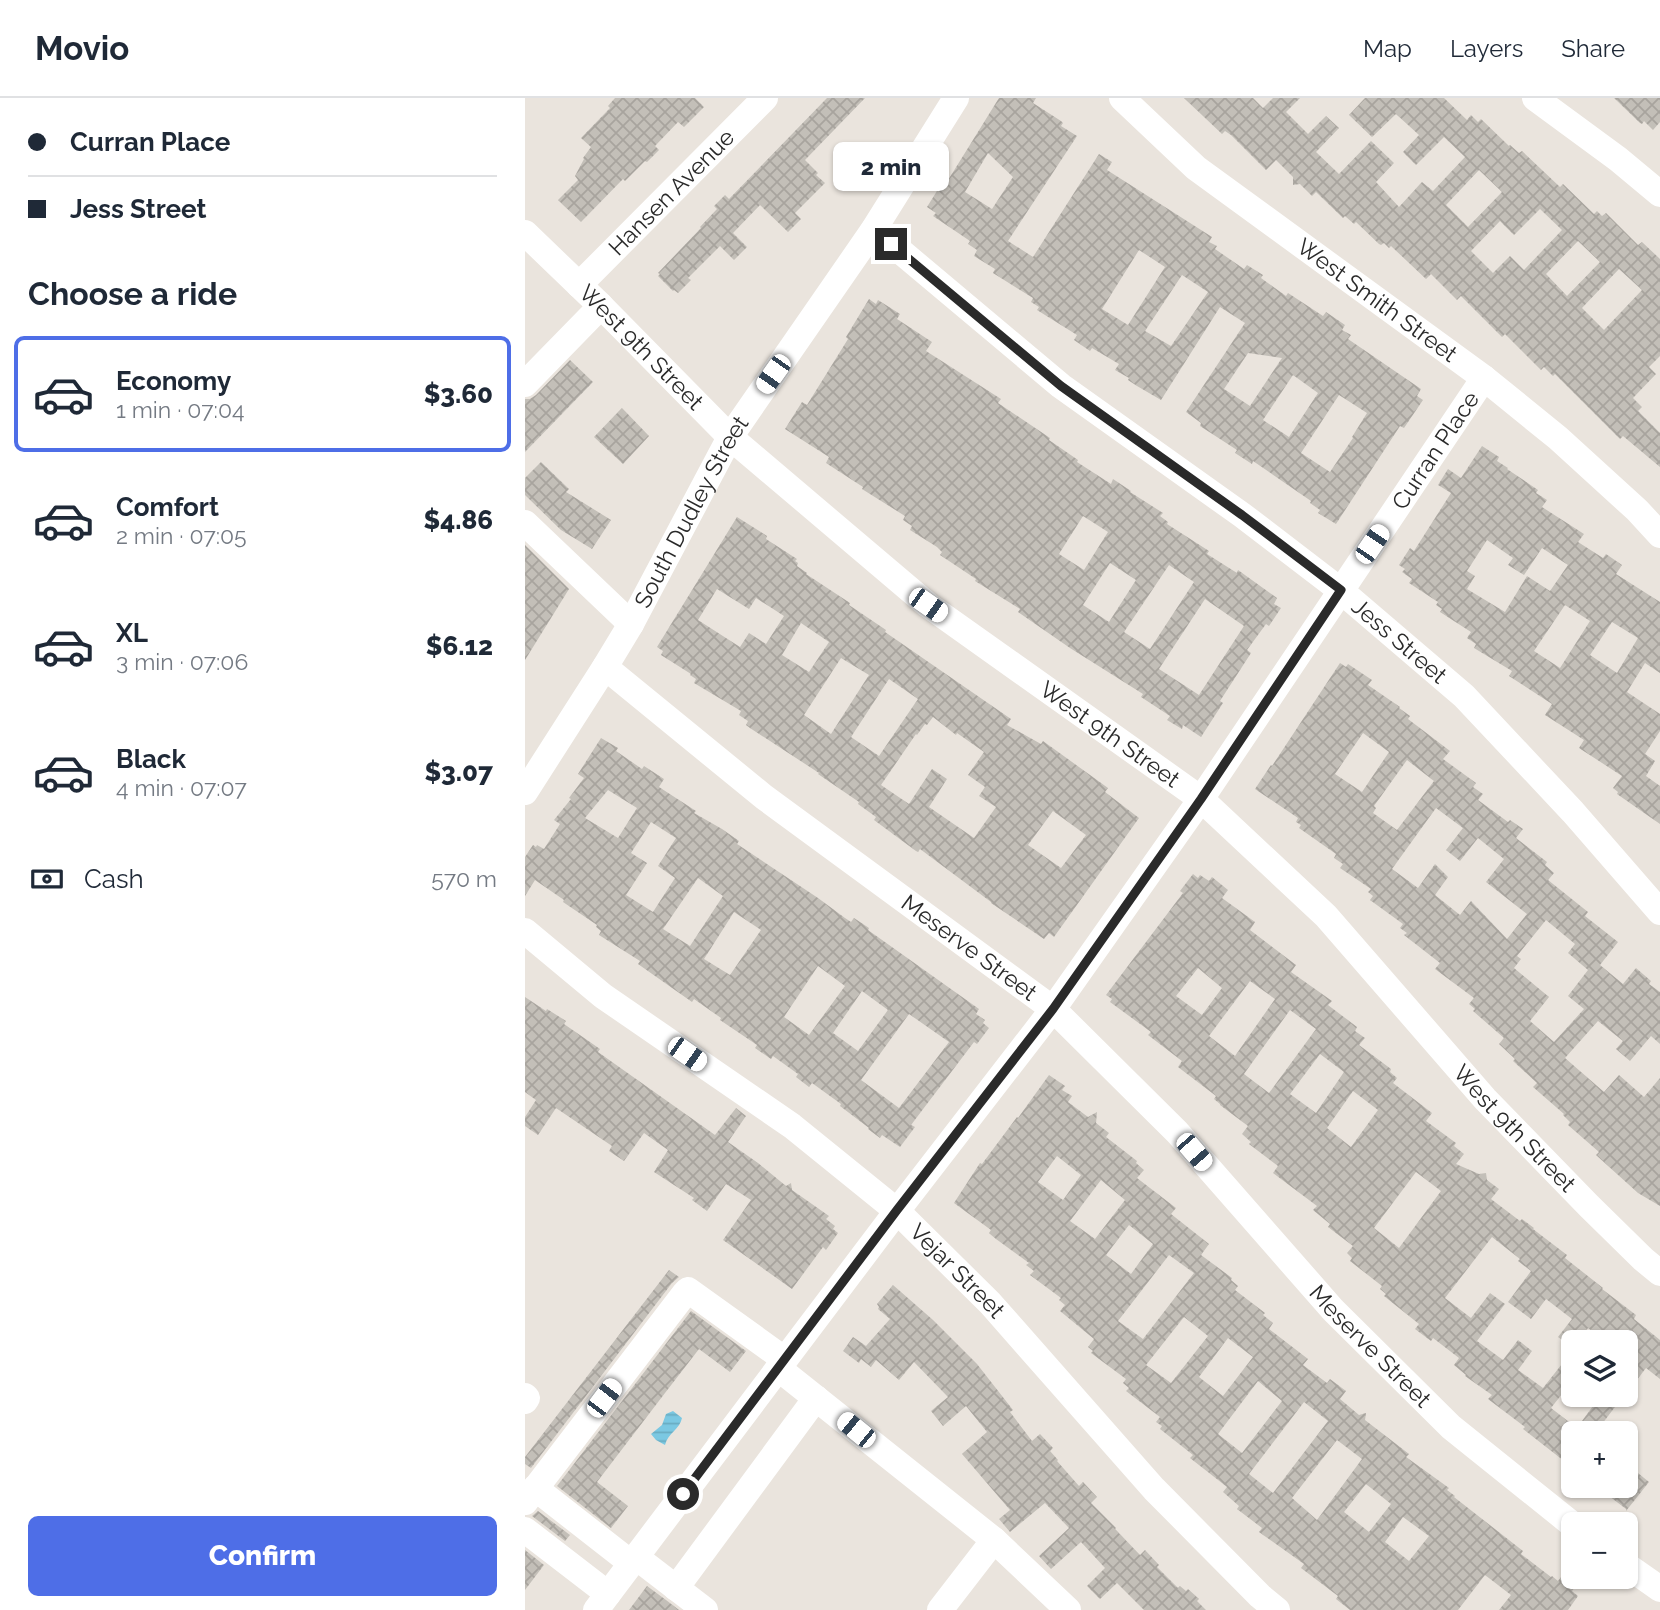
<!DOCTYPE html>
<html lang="en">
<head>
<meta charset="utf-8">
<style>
  :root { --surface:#fff; --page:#f6f6f7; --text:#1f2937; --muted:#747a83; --line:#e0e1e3; --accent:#4e6ee7 }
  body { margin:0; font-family:Raleway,sans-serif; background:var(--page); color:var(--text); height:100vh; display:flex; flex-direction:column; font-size:26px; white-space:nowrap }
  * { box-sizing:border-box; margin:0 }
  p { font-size:23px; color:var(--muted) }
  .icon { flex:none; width:38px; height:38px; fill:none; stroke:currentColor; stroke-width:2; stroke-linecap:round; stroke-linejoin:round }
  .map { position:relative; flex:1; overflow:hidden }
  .sheet { display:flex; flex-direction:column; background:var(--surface); width:525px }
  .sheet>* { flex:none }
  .banner { display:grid; align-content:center; height:154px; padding:0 28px; background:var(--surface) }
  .buttons { position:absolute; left:1036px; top:1232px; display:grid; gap:14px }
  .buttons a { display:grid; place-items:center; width:77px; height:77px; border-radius:10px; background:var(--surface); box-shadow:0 2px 5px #0004; font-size:35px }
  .end { position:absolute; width:32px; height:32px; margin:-16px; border:9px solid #2a2a2a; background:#fff; box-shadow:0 0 0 4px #fff }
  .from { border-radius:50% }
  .bubble { position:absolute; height:49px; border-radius:10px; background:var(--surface); box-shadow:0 2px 5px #0004; font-size:23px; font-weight:800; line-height:49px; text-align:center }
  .car { position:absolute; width:21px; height:42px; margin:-21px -10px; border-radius:9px; box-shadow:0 0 5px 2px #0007; background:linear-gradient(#fff 24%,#345 0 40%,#fff 0 76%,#345 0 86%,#fff 0) }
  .banner b { display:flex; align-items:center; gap:24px; height:66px; font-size:26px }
  .banner b+b { border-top:2px solid var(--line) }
  .banner i { width:18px; height:18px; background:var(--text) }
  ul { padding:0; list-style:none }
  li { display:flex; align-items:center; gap:21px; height:116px; margin:0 14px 10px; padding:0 14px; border:4px solid transparent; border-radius:10px }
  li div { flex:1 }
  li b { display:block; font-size:26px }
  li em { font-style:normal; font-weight:800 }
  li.selected { border-color:var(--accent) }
  li>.icon { width:63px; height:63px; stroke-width:1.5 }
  h2 { padding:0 28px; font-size:32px; line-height:84px }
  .pay { display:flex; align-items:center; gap:18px; height:77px; padding:0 28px; font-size:26px }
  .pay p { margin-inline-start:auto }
  .action { display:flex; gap:14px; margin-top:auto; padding:14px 28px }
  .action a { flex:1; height:80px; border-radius:10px; background:var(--accent); color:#fff; font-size:28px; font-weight:800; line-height:80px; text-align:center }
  header { display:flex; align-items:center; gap:42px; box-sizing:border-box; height:98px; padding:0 35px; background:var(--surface); border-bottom:2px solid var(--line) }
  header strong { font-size:33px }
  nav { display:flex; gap:38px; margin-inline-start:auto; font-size:24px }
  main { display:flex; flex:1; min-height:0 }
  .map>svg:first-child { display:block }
  .water { fill:url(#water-rules) }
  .building { fill:url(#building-cross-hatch); fill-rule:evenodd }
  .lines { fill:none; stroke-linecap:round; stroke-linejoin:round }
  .minor { stroke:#fff; stroke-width:26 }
  .route { stroke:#2a2a2a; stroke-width:9 }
  .labels { text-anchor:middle; stroke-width:5; stroke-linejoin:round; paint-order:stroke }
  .street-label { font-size:23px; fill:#2a2a2a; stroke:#fff }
</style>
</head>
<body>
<header>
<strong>Movio</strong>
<nav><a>Map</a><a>Layers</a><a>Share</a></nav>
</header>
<main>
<section class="sheet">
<div class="banner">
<b><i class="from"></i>Curran Place</b>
<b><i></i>Jess Street</b>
</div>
<h2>Choose a ride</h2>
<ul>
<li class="selected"><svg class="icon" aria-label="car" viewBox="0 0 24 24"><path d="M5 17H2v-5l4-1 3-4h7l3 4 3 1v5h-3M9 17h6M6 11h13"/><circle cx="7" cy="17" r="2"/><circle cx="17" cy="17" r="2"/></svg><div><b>Economy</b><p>1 min · 07:04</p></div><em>$3.60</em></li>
<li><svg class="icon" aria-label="car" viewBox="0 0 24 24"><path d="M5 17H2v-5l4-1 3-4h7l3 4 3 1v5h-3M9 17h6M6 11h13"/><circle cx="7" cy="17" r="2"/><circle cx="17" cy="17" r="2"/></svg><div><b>Comfort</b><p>2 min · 07:05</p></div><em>$4.86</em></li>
<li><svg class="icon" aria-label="car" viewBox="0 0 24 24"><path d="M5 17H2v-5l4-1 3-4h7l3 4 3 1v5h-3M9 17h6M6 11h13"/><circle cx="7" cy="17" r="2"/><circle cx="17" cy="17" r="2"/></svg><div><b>XL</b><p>3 min · 07:06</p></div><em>$6.12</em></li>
<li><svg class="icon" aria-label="car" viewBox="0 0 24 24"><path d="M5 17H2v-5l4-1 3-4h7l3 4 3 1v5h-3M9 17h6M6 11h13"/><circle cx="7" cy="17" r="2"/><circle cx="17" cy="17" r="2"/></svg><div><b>Black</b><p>4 min · 07:07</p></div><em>$3.07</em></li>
</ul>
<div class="pay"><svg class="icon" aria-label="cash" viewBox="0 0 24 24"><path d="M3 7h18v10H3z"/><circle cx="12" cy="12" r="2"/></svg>Cash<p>570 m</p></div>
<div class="action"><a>Confirm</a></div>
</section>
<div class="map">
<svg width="1135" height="1512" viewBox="0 0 1135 1512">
  <defs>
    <pattern id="water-rules" width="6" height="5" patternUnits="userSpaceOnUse" patternTransform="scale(1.75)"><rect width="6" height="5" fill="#7bc8e2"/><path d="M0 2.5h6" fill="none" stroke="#6aacc2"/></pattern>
    <pattern id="building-cross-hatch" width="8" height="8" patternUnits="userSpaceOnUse" patternTransform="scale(1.75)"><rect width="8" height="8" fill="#c3bfb8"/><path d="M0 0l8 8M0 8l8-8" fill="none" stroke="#a8a49e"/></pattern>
  </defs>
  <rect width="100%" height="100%" fill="#eae4dd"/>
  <path class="water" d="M148 1313 157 1320C155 1331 143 1335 140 1347L131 1342 126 1336 137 1327 141 1316Z"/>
  <g class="building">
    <polygon points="90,0 170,0 179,9 159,29 153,24 130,48 134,52 122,64 120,63 100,83 98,81 56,124 33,102 53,82 50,78 59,61 58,60 66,49 56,40 85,10 83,8"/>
    <polygon points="302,0 340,0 280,62 293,75 291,77 300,85 270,115 276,121 263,134 235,107 208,135 222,149 209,162 195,148 163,180 166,182 153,195 149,192 148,193 133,178 135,176 133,175 176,130 175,129 192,111 189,108 200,97 204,101"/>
    <path d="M474 0H511L508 5 536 23 538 25 536 28 552 38 483 143 508 159 574 56 587 64 582 72 687 139 684 144 692 148 690 151 719 171 722 167 738 177 736 180 761 198 763 195 798 218 801 214 820 227 817 232 826 237 823 241 896 291 892 298 898 302 879 330 875 328 811 426 793 415 795 412 785 405 786 403 728 363 727 366 710 355 712 352 675 328 676 325 661 314 720 225 695 209 636 302 612 288 603 282 604 280 590 272 594 266 567 250 565 253 549 242 552 237 512 212 514 209 506 204 508 200 468 175 470 171 449 158 452 152 443 146 445 143 408 118 411 115 402 109 417 85 420 87ZM463 55 488 79 467 111 440 94ZM614 152 640 169 603 227 577 211ZM657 177 683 194 646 248 620 233ZM723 255 757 260 725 308 699 291ZM768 277 793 295 764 339 738 322ZM814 297 842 315 827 339 828 340 805 374 776 355Z"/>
    <path d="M659 0H728L738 10 748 0H775L761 14 783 36 801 18 814 30 791 54 814 76 846 43 869 65 851 84 874 109 897 84 908 93 940 59 919 39 891 67 878 54 894 37 871 16 847 39 824 17 840 0H919L942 22 946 17 953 24 956 21 984 48 985 47 994 55 997 53 1035 89 1038 86 1069 116 1072 113 1077 118 1081 115 1113 147 1117 144 1135 161V258L1124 269 1131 276 1108 300 1117 309 1113 313 1135 335V369L1098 338 1095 341 1030 276 1028 278 1019 269 1016 272 980 236 977 239 936 198 932 202 906 176 901 181 866 148 864 150 859 145 856 147 854 146 831 124 829 126 820 118 818 120 791 94 787 98 775 86 768 87V79L751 62 741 72 706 37 700 33 697 36ZM954 72 977 94 943 129 921 107ZM1015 111 1037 132 999 172 985 158 968 175 946 153 975 123 989 137ZM1053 143 1075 164 1042 198 1021 176ZM1094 171 1117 192 1079 232 1057 210Z"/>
    <polygon points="1089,0 1135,0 1135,24 1128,32 1119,23 1117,26 1115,25"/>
    <path d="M344 201 351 206 353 202 375 216 372 221 407 244 401 253 476 301 473 305 525 340 524 342 553 362 552 364 586 386 588 381 606 393 605 394 638 415 635 418 643 424 642 426 684 453 682 456 712 475 713 472 752 500 749 506 756 510 744 528 741 526 722 552 726 555 695 603 698 605 676 639 658 627 657 631 642 622 645 618 616 599 618 596 545 550 493 514 495 511 450 483 451 481 415 457 417 454 412 449 385 432 387 428 378 422 380 418 337 391 338 389 301 365 304 359 260 331 277 304 282 307 323 241 321 239ZM558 418 583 434 559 472 534 456ZM585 465 611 482 584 524 558 507ZM644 467 669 484 625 551 599 534ZM680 501 719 528 674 597 634 571Z"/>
    <polygon points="45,262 68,284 0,354 0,301 5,301 11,297"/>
    <polygon points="97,310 124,338 98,366 69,339"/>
    <path d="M957 348 974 359 972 363 983 370 982 371 1013 392 1011 395 1022 402 1017 409 1059 436 1053 444 1078 460 1081 456 1097 467 1091 476 1135 504V575L1120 565 1102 594 1135 616V633L1120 656 1130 663 1121 678 1135 688V726L1092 696 1093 694 1088 690 1097 678 1054 650 1059 642 1020 617 1027 606 984 578 987 573 949 550 951 546 942 540 946 534 915 514 917 511 911 507 913 504 884 485 887 481 877 474 880 471 874 467 885 450 889 453 926 395 913 387 923 371 936 380ZM962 442 988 460 983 467 999 477 1017 450 1043 467 1025 493 1002 478 980 514 942 491 950 478 942 473ZM1040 507 1065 523 1035 570 1009 553ZM1087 524 1113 540 1092 575 1065 557Z"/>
    <polygon points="16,364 44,391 41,394 86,422 67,451 36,432 0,397 0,380"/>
    <path d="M212 419 242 438 241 441 272 461 270 463 273 465 272 468 282 475 281 476 325 505 324 507 361 532 360 534 486 621 482 627 516 646 518 643 583 690 580 694 614 720 529 839 524 835 519 841 466 805V804L395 751 393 754 391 753 349 722 351 719 333 706 334 704 293 676 294 675 225 630 221 627 223 623 214 617 216 613 169 585 171 581 165 577 166 576 136 557 138 553 132 549ZM192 491 224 511 231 500 259 518 241 546 224 535 215 549 173 522ZM276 525 304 544 284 574 257 557ZM316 560 344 577 306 636 279 617ZM364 581 393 601 354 658 326 639ZM408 619 431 637 432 635 459 654 443 677 460 689 454 698 471 709 449 740 404 709 422 681 407 671 384 706 356 687 391 636 392 637 400 626 402 627ZM528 713 561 737 536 770 503 747Z"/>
    <polygon points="0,447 44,491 0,562"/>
    <path d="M815 565 821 569 823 566 847 582 843 587 875 609 874 610 885 618 883 621 925 653 918 661 951 685 948 689 958 696 953 702 983 724 985 722 998 731 991 740 1022 764 1020 767 1029 775 1023 782 1063 814 1060 818 1093 844 1075 867 1098 886 1111 870 1126 883 1124 886 1135 894V946L1126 938 1105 963 1091 951 1098 943 1073 923 1040 960 1079 994 1094 977 1119 999 1135 980V1108L1113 1095 1071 1057 1074 1054 1043 1027 1045 1024 1038 1017 1039 1016 1008 989 1012 985 988 963 990 961 974 946 979 940 948 913 950 911 944 906 949 900 910 871 915 865 879 837 882 835 875 830 878 826 845 802 848 798 843 794 846 791 815 770 818 766 809 760 811 756 774 730 776 727 771 724 773 720 730 691 746 667 747 668ZM838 635 864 654 837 694 810 676ZM882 662 909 683 872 732 848 715 851 710 849 708ZM911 710 938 730 921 752 935 763 953 740 979 761 961 784 1002 816 982 841 946 803 935 817 910 797 923 779 910 766 893 790 867 771ZM1021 822 1050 846 1043 855 1063 872 1043 898 1059 911 1029 944 1005 923 1024 899 989 870 996 861 992 858Z"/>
    <path d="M76 640 93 650 91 653 117 671 119 668 139 681 134 689 171 713 169 715 197 731 214 743 212 746 293 800 320 820 326 824 329 820 344 830 343 832 454 911 451 916 460 922 458 925 464 930 452 946 449 944 386 1027 390 1029 375 1049 357 1037 355 1040 343 1031 344 1030 315 1008 316 1006 287 985 284 989 271 979 273 976 248 958 246 961 230 950 232 947 195 922 196 920 169 901 167 904 113 866 115 863 74 837 76 833 71 829 72 827 38 804 39 802 10 782 0 798V759L8 747 11 749 12 747 19 751 35 726 29 722 46 701 44 700 59 680 53 676ZM83 692 112 710 93 740 60 720ZM126 724 151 740 133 768 150 780 128 814 101 797 122 765 106 755ZM173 780 198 798 165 848 138 831ZM209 814 236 832 205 877 179 861ZM293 868 320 888 284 937 259 919ZM337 893 363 912 333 953 308 935ZM384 916 424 944 374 1010 336 982Z"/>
    <path d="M668 776 673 780 675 777 684 783 687 779 703 792 697 800 730 824 725 832 771 867 766 874 807 903 803 907 832 929 830 933 840 940 834 947 866 971 865 974 872 980 868 985 907 1015 901 1023 931 1045 929 1048 939 1056 931 1066 954 1076 961 1075 962 1082 974 1091 966 1101 995 1123 997 1121 1009 1130 1008 1131 1042 1157 1040 1160 1078 1190 1077 1191 1111 1217 1109 1221 1135 1242V1281L1121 1270 1101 1296V1244H1082L1063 1230 1053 1244H1048V1250L1033 1239 1047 1221 1021 1201 1006 1221 983 1204 1006 1173 993 1163 995 1161 967 1139 920 1200 946 1220 965 1195 980 1206 952 1243 978 1262 993 1242 1007 1253 993 1272 1018 1290 1048 1252V1282L1026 1310 1048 1327V1370L998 1331 1000 1329 963 1301 967 1297 940 1278 941 1277 929 1267 934 1260 908 1240 906 1243 890 1231 894 1226 859 1198 861 1196 855 1191 857 1188 825 1163 827 1160 822 1155 828 1148 803 1129 805 1126 788 1112 792 1108 748 1075 753 1068 724 1046 726 1044 717 1036 723 1028 695 1007V1006L689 1001 691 998 653 969 657 963 623 937 626 934 585 904 587 901 581 897 658 795 655 793ZM673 870 697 890 677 917 651 898ZM725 883 750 901 710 958 684 938ZM765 912 791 931 744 995 719 976ZM795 956 819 974 791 1015 765 996ZM828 993 853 1012 826 1049 802 1030ZM891 1074 916 1093 874 1150 849 1130Z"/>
    <polygon points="0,899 21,913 22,911 41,923 39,926 75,951 73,954 190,1037 211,1010 221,1018 203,1044 233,1065 261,1088 266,1085 267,1092 304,1118 301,1121 310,1128 308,1131 313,1135 301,1152 298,1149 267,1191 198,1142 226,1102 201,1086 182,1113 167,1102 169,1100 129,1074 143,1052 119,1035 99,1063 84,1053 87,1048 31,1010 13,1037 0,1028 0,1019 11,1002 0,994"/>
    <path d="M524 977 540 988 537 992 547 998 543 1004 563 1019 572 1014 571 1025 584 1035 581 1039 612 1063 611 1065 619 1072 612 1080 651 1110 646 1116 684 1146 676 1157 707 1180 706 1182 713 1188 710 1192 740 1215 738 1217 748 1225 744 1231 783 1261 778 1267 802 1285 805 1281 821 1293 815 1301 834 1317 841 1315 840 1322 884 1356 881 1359 924 1390 922 1392 930 1398 929 1399 998 1453 996 1456 1026 1479 1027 1478 1033 1483 1036 1479 1050 1489 1047 1493 1053 1498 1043 1512H974L986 1497 960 1477 933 1512H825L811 1501 813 1498 776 1470 779 1466 734 1434 737 1430 712 1411 714 1408 698 1394 702 1389 665 1360 668 1357 635 1331 637 1328 631 1324 635 1319 601 1293 604 1290 598 1285 601 1281 566 1255 568 1253 563 1249 569 1241 535 1213 540 1207 534 1202 536 1200 505 1177 509 1173 501 1167 504 1165 471 1141 464 1135 466 1132 429 1105 455 1065 457 1066 492 1019 493 1020ZM532 1058 556 1077 538 1102 513 1084ZM576 1082 600 1102 570 1141 545 1123ZM604 1127 628 1146 606 1176 581 1157ZM644 1157 669 1175 618 1241 593 1223ZM659 1219 683 1238 646 1285 621 1267ZM703 1240 728 1259 698 1298 674 1279ZM733 1283 757 1303 717 1355 693 1336ZM779 1304 803 1323 748 1395 724 1376ZM812 1342 837 1361 792 1422 767 1400ZM841 1386 866 1406 844 1434 819 1414ZM878 1419 904 1438 884 1463 860 1444Z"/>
    <polygon points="144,1172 154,1179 147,1185 6,1370 0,1366 0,1359"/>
    <polygon points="368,1187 408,1222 452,1266 488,1312 485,1314 507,1343 515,1336 528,1350 525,1353 533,1362 532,1363 554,1388 558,1384 572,1399 566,1405 591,1430 590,1431 615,1457 620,1452 634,1467 632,1469 653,1490 655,1488 661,1493 663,1491 674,1501 672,1503 681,1512 619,1512 592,1485 575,1501 562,1488 580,1470 556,1444 526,1471 514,1458 544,1430 520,1405 485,1434 474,1421 485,1412 437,1356 462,1334 441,1308 418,1328 406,1313 423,1299 389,1264 374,1282 351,1262 346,1269 336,1261 334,1265 318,1253 328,1239 341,1248 365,1221 353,1211 354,1209 352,1206"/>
    <polygon points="166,1213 221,1253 205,1274 174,1251 140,1295 72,1384 103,1408 86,1430 32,1388"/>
    <polygon points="1076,1297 1099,1297 1071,1334 1057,1323"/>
    <polygon points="1108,1371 1124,1384 1101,1413 1101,1411 1071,1388 1101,1388 1101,1380"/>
    <polygon points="13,1413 45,1437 40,1443 7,1418"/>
    <polygon points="0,1452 19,1467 0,1492"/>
    <polygon points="122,1488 141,1502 154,1512 104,1512"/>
  </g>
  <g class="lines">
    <g class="minor">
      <path id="s1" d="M597 0 671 70 959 280 1033 340 1112 412 1135 437"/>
      <polyline points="1010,0 1093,61 1135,96"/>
      <path id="s2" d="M349 131 536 288 717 417 815 492 939 598 1048 714 1135 814"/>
      <path id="s3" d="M0 135 76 208 205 339 403 507 676 701 801 818 960 1001 1064 1108 1118 1161 1135 1175"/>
      <path id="s4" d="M54 187 240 0"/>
      <polyline points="0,286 76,208"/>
      <polyline points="0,425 106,526"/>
      <path id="s5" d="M80 569 239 699 528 911 652 1034 808 1212 926 1329 1048 1427"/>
      <path id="s6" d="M0 694 80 569 106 526 205 339 349 131 431 0"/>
      <path id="s7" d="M0 833 78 898 267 1028 372 1113 465 1205 629 1391 735 1498 752 1512"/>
      <polyline points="253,1270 469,1442 415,1512"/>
      <polyline points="0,1298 2,1300 0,1303"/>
      <polyline points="10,1390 106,1465"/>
      <polyline points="0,1404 160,1195 163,1192 259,1261"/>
      <polyline points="0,1432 83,1496"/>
      <polyline points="469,1442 543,1512"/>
      <polyline points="111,1459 180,1512"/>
      <polyline points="1101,1467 1135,1491"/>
      <polyline points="151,1490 291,1300"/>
      <path id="s8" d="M71 1512 372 1113 528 911 676 701 959 280"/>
    </g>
  </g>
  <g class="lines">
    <polyline class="route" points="158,1396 372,1112 528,911 676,701 816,492 717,417 536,288 366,146"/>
  </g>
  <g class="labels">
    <g class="street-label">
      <text dy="8" stroke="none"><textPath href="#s4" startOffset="131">Hansen Avenue</textPath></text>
      <text dy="8" stroke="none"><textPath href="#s1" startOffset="326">West Smith Street</textPath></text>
      <text dy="8" stroke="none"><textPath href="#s3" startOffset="163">West 9th Street</textPath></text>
      <text dy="8" stroke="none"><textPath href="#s8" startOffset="1432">Curran Place</textPath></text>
      <text dy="8" stroke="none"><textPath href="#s6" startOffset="326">South Dudley Street</textPath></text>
      <text dy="8" stroke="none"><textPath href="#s2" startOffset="668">Jess Street</textPath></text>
      <text dy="8" stroke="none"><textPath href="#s3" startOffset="772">West 9th Street</textPath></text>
      <text dy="8" stroke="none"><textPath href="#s5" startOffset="460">Meserve Street</textPath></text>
      <text dy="8" stroke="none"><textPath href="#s3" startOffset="1339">West 9th Street</textPath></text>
      <text dy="8" stroke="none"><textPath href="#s7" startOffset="551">Vejar Street</textPath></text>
      <text dy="8" stroke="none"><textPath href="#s5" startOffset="1027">Meserve Street</textPath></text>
    </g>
  </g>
</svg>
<div class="buttons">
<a><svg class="icon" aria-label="layers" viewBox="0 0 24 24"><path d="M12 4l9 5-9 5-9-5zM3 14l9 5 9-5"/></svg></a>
<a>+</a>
<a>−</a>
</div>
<i class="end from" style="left:158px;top:1396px"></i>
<i class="end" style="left:366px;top:146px"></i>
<div class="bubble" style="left:308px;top:44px;width:116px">2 min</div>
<i class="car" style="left:248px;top:276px;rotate:215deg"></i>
<i class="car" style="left:847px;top:446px;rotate:34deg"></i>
<i class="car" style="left:403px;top:507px;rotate:125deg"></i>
<i class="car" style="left:162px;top:956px;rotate:125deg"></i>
<i class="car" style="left:669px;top:1054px;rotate:139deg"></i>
<i class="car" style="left:79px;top:1300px;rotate:37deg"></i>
<i class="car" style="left:331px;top:1332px;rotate:309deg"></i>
</div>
</main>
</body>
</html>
